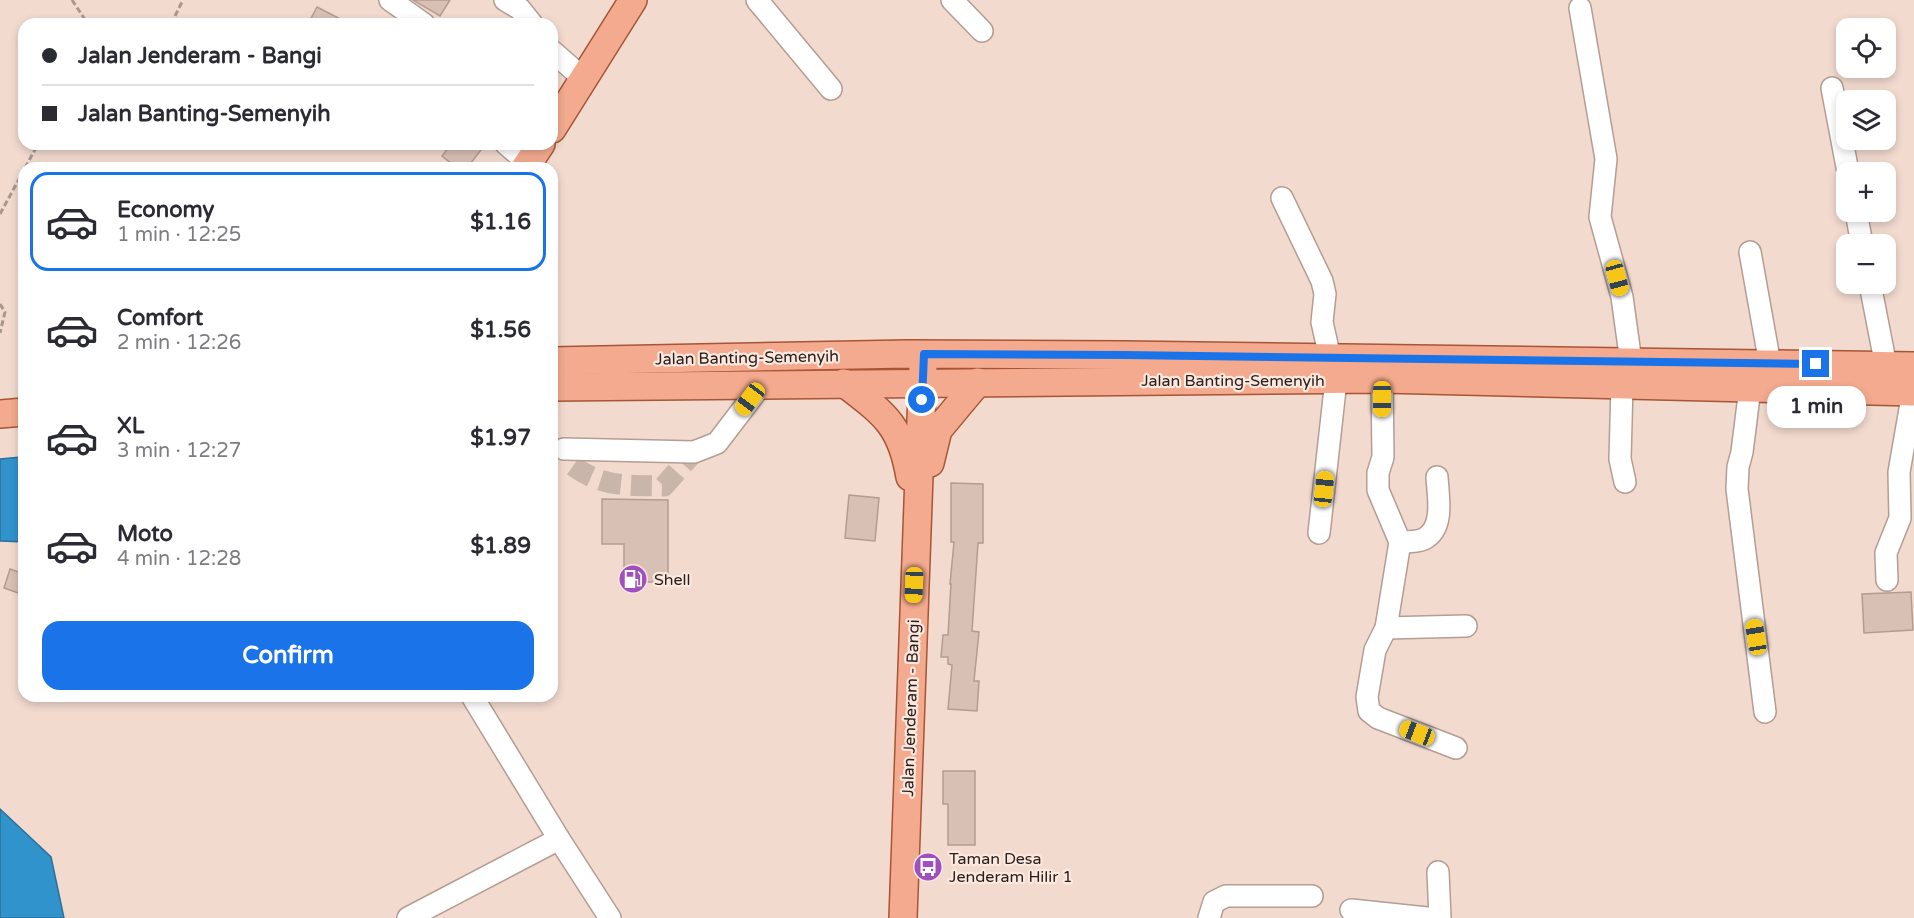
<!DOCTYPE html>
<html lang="en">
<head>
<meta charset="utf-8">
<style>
  :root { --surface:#fff; --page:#f7f7f7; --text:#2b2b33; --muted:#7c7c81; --line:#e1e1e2; --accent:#1a73e8 }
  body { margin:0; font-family:"Varela Round",sans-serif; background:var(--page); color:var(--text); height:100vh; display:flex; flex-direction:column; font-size:22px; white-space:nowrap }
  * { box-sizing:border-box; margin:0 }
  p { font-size:20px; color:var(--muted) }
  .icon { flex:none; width:33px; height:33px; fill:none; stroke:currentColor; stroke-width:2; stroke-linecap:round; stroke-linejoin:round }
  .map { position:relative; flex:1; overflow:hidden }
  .details { position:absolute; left:18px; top:162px; width:540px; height:540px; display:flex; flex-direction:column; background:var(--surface); border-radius:18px; box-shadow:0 3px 9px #0003 }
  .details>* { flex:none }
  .banner { position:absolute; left:18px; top:18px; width:540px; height:132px; border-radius:18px; box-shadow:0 3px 9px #0003; display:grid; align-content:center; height:132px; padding:0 24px; background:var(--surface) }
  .controls { position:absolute; left:1836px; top:18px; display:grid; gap:12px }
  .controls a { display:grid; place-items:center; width:60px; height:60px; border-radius:12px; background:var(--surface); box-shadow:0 3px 9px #0003; font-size:30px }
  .end { position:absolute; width:27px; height:27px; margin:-14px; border:8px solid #1a73e8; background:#fff; box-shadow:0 0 0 3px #fff }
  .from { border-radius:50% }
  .bubble { position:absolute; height:42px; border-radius:18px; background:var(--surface); box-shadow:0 3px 9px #0003; font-size:20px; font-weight:800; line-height:42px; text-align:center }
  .car { position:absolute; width:18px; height:36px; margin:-18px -9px; border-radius:8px; box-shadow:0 0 4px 2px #0007; background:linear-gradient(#f5c518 24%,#345 0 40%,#f5c518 0 76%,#345 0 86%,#f5c518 0) }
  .banner b { display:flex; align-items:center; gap:21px; height:57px; font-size:22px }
  .banner b+b { border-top:2px solid var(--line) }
  .banner i { width:15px; height:15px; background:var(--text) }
  ul { padding:10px 0 0; list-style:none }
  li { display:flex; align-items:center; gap:18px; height:99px; margin:0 12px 9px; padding:0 12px; border:3px solid transparent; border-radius:18px }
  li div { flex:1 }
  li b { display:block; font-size:22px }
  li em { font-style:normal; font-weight:800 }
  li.current { border-color:var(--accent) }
  li>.icon { width:54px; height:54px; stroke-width:1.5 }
  .action { display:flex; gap:12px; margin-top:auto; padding:12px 24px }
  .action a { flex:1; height:69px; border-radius:18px; background:var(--accent); color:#fff; font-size:24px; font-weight:800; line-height:69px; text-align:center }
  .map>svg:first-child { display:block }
  .water { fill:#3093cc; stroke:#2e7097; stroke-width:1.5 }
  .building { fill:#d8c0b5; stroke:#b39c92; stroke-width:1.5 }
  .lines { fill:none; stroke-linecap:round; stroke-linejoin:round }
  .minor-tunnel { stroke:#cab5ab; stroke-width:21; stroke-dasharray:21 10; stroke-linecap:butt }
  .minor-casing { stroke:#b49d93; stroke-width:24 }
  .major-casing { stroke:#a75535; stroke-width:30 }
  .path { stroke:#a9978e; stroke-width:3; stroke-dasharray:6 3; stroke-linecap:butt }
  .minor { stroke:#fff; stroke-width:21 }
  .major { stroke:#f3aa8e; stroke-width:27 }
  .route { stroke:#1a73e8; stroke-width:8 }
  .labels { text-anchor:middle; stroke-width:4.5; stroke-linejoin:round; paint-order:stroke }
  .street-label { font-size:16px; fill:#29201c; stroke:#fce8df }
  .poi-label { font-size:16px; fill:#29201c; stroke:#fce8df; text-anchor:start }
</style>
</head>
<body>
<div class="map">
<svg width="1914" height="918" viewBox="0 0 1914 918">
  <rect width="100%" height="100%" fill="#f2dacf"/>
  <g class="water">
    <polygon points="21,457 24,458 24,542 0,541 0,459"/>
    <polygon points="0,809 51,857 64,918 0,918"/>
  </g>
  <g class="building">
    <polygon points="413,0 450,0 440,16"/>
    <polygon points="317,7 350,24 308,24"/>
    <polygon points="451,144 473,144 481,150 467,168 457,168 442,156"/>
    <polygon points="951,483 983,484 983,543 978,543 972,631 979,632 974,681 979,681 977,711 948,709 952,665 948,664 948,657 941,657 943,635 948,635 951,584 950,584 954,542 951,542"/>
    <polygon points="849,495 879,498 875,541 845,538"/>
    <polygon points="602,499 668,500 668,582 624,582 624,544 602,544"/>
    <polygon points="10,569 24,574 24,595 4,588"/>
    <polygon points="1911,592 1913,630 1864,633 1862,594"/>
    <polygon points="943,771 975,771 975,845 948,845 948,804 943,804"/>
  </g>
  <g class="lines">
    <path class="minor-tunnel" d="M573 466C604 488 628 485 664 486L694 452"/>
    <g class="minor-casing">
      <g id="minor">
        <polyline points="390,0 424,24"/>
        <polyline points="505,0 520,9 532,24"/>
        <polyline points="757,0 831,89"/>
        <polyline points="952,0 982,31"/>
        <polyline points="1580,8 1606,159 1600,217 1622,297 1631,362"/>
        <polyline points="552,51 584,79"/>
        <polyline points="1832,88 1848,172"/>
        <polyline points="506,144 528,163"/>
        <polyline points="1282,198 1322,281 1325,294 1322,322 1330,358"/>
        <polyline points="1856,212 1862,244"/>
        <polyline points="1750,252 1770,364"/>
        <polyline points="1870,284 1886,366"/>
        <polyline points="1382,379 1383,457 1378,473 1378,490 1400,542 1386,628 1375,650 1367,697 1369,711 1378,718 1456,748"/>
        <polyline points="1622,385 1620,459 1625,482"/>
        <polyline points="1750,388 1742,452 1738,467 1737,489 1765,712"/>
        <polyline points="564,449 694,452 717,443 762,384"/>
        <polyline points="1319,533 1336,380"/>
        <path d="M1400 542C1407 542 1418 542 1424 539 1445 528 1438 496 1437 477"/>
        <polyline points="1887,580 1886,553 1900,518 1899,472 1913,392"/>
        <polyline points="1386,628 1466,626"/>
        <polyline points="472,696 559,839 610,918"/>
        <polyline points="1438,872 1440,918"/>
        <polyline points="1351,910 1427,918"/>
        <polyline points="408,918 559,839"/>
        <polyline points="1209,918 1214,902 1226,896 1312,896"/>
      </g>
    </g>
    <g class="major-casing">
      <g id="major">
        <polyline points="552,129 633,0"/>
        <polyline points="525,168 541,144"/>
        <polyline points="552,361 907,354 1124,355 1914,366"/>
        <path d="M844 383C884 414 901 424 910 477"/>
        <polyline points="552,387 1382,379 1914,392"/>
        <polyline points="0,414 24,412"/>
        <polyline points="930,463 938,430 978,382"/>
        <polyline points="903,918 923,365"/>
      </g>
    </g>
    <g class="path">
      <polyline points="72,0 88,24"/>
      <polyline points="171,24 183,0"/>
      <polyline points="25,168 38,144"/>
      <polyline points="0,214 24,170"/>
      <polyline points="0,304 5,312 0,333"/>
    </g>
    <use href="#minor" class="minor"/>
    <use href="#major" class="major"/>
  </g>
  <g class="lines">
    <polyline class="route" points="922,400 924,354 1124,355 1816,364"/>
  </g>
  <defs>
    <g id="fuel-disc" transform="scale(1.5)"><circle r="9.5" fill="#a04fbe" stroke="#fce8df"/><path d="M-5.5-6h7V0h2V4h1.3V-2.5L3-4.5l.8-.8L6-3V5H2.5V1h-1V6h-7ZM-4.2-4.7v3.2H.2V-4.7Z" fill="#fff"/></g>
    <g id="bus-disc" transform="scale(1.5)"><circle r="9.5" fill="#a04fbe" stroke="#fce8df"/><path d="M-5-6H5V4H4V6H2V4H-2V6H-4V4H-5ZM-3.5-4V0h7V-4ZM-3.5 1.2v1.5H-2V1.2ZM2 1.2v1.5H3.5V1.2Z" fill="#fff"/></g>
  </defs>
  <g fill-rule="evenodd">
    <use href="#fuel-disc" x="633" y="579"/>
    <use href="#bus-disc" x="928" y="867"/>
  </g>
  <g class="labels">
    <g class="street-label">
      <text transform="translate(747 357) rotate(-1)" y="6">Jalan Banting-Semenyih</text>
      <text x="1233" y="386">Jalan Banting-Semenyih</text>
      <text transform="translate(910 708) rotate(-88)" y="6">Jalan Jenderam - Bangi</text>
    </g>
    <g class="poi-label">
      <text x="654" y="585">Shell</text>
      <text x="949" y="864">Taman Desa<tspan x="949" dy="18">Jenderam Hilir 1</tspan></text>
    </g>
  </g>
</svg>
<div class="controls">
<a><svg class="icon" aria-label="locate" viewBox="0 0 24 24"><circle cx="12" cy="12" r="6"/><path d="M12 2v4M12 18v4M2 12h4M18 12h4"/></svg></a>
<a><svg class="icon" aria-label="layers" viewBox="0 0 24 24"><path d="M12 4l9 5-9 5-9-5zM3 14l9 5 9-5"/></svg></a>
<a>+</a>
<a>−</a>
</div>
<i class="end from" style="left:922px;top:400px"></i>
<i class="end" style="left:1816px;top:364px"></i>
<div class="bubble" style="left:1767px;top:386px;width:99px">1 min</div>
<i class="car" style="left:1617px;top:278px;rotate:165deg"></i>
<i class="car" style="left:750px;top:399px;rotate:217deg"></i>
<i class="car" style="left:1382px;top:399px;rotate:180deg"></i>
<i class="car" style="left:1324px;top:489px;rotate:6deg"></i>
<i class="car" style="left:914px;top:585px;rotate:182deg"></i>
<i class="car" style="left:1756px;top:637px;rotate:351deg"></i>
<i class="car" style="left:1417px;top:733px;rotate:291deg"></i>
<div class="banner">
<b><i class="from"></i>Jalan Jenderam - Bangi</b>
<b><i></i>Jalan Banting-Semenyih</b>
</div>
<section class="details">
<ul>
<li class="current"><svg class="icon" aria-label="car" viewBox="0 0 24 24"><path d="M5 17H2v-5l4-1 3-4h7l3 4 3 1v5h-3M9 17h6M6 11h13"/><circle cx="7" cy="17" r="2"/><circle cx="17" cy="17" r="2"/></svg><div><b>Economy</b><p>1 min · 12:25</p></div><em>$1.16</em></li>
<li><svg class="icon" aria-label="car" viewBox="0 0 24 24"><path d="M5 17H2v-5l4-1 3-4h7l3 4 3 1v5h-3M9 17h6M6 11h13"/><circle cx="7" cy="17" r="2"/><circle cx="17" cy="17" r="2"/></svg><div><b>Comfort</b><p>2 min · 12:26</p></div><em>$1.56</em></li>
<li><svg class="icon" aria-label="car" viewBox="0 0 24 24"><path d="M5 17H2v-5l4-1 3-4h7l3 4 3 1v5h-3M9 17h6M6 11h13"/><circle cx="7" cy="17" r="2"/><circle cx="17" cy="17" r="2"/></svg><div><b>XL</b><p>3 min · 12:27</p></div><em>$1.97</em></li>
<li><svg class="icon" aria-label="car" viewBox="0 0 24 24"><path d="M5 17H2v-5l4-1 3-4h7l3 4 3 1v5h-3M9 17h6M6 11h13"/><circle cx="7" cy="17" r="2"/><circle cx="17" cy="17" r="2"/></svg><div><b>Moto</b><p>4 min · 12:28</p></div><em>$1.89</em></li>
</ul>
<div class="action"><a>Confirm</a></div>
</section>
</div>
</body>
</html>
